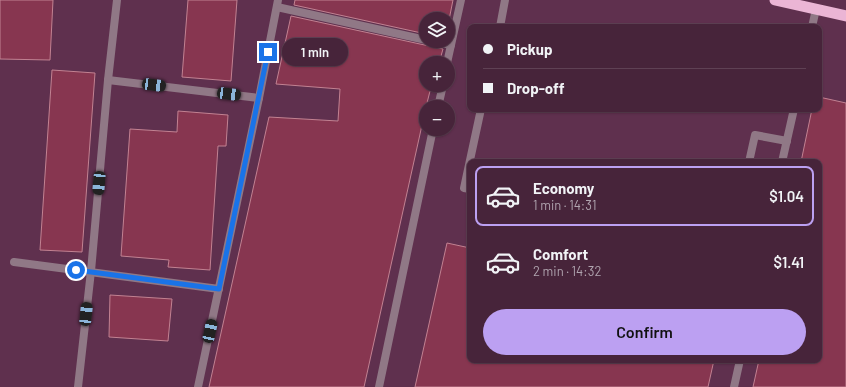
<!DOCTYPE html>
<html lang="en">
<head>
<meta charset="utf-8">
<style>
  :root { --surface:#47243a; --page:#513045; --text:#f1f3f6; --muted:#b0a4af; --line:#5f4154; --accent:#bca0f2 }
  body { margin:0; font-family:Barlow,sans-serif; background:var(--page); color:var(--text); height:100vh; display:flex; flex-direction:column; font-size:15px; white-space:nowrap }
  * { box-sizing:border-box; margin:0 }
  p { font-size:13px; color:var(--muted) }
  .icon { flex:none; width:22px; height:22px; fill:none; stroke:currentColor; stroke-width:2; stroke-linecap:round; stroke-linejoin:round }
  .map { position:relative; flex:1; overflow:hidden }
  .panel { position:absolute; left:467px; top:159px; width:355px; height:204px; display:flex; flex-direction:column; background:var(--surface); border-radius:8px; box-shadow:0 1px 3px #0004,0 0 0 1px var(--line) }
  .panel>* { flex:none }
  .top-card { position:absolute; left:467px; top:24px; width:355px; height:88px; border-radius:8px; box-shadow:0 1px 3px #0004,0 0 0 1px var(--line); display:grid; align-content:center; height:88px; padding:0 16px; background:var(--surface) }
  .buttons { position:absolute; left:419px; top:12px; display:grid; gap:8px }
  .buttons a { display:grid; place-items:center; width:36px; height:36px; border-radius:50%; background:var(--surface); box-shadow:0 1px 3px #0004,0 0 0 1px var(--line); font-size:20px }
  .end { position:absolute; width:18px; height:18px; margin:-9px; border:5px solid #1a73e8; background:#fff; box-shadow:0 0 0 2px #fff }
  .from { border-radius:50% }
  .bubble { position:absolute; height:28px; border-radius:14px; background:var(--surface); box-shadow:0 1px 3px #0004,0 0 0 1px var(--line); font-size:13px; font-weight:600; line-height:28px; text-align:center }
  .car { position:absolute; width:12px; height:24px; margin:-12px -6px; border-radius:5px; box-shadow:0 0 3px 1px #0007; background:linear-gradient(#222 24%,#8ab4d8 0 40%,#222 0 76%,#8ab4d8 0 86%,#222 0) }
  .top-card b { display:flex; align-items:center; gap:14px; height:38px; font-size:15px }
  .top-card b+b { border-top:1px solid var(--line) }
  .top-card i { width:10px; height:10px; background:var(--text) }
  ul { padding:7px 0 0; list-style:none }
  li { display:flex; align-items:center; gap:12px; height:60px; margin:0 8px 6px; padding:0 8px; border:2px solid transparent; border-radius:8px }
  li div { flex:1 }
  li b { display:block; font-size:15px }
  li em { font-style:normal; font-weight:600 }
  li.on { border-color:var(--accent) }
  li>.icon { width:36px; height:36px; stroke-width:1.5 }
  .cta { display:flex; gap:8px; margin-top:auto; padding:8px 16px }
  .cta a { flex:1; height:46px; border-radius:24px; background:var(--accent); color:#111; font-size:16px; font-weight:600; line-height:46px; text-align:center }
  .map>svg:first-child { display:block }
  .building { fill:#873650; stroke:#c28292 }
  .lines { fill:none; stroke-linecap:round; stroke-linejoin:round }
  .service { stroke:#907886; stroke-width:8 }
  .trunk { stroke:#ebb5d5; stroke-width:11 }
  .route { stroke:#1a73e8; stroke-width:5 }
</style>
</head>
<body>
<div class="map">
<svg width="846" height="387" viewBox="0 0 846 387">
  <rect width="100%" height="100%" fill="#5f304e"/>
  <g class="building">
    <polygon points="0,0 53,0 50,60 0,59"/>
    <polygon points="188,0 237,0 231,81 182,77"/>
    <polygon points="295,0 453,0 448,25 448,19 426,19 426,34 294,5"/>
    <polygon points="291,16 443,49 439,63 426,63 426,85 435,85 433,91 430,91 426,107 364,387 209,387 269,117 338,121 340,89 276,84"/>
    <polygon points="52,70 95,73 82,252 40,250"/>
    <polygon points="819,97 846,103 846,387 753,387 759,360 819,360 819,162 801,162 812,109 819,109"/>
    <polygon points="178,111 228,115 226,146 218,146 210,270 168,267 169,260 121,256 130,129 177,132"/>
    <polygon points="447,243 470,248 470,360 714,360 708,387 415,387"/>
    <polygon points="110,295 172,299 168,341 109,337"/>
  </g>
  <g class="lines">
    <g class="service">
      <polyline points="277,7 426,40"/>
      <polyline points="500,27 505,0"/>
      <polyline points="812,27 816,9"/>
      <polyline points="432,41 451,45"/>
      <polyline points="447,63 461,0"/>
      <polyline points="108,80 259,98"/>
      <polyline points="438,107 443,85"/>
      <polyline points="749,162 755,135 787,141"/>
      <polyline points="782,162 794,109"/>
      <polyline points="470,189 464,188 481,109"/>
      <polyline points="14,262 219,289"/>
      <polyline points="78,387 91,271 108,80 117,0"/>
      <polyline points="198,387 259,98 278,0"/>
      <polyline points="379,387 433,129"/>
      <polyline points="734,387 740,360"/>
    </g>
    <polyline class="trunk" points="775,0 846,16"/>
  </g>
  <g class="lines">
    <polyline class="route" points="76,270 219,289 268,52"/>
  </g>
</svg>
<div class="buttons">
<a><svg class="icon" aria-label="layers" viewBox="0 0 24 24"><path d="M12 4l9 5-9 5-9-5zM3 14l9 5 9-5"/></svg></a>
<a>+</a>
<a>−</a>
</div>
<i class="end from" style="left:76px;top:270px"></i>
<i class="end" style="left:268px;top:52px"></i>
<div class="bubble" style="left:282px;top:38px;width:66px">1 min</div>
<i class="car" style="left:154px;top:85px;rotate:97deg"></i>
<i class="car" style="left:229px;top:94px;rotate:97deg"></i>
<i class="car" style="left:99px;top:183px;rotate:185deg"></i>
<i class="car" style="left:86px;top:314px;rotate:6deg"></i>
<i class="car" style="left:210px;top:331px;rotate:12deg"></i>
<div class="top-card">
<b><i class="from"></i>Pickup</b>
<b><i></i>Drop-off</b>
</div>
<section class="panel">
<ul>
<li class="on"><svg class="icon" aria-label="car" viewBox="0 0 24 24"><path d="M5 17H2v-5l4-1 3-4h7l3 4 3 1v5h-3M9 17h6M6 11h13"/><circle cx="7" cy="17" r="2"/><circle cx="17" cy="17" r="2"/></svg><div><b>Economy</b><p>1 min · 14:31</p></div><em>$1.04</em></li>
<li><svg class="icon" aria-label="car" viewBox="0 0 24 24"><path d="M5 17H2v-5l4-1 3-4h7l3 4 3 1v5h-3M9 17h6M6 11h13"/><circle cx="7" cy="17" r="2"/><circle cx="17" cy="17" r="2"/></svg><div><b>Comfort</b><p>2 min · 14:32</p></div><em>$1.41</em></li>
</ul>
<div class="cta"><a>Confirm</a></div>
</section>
</div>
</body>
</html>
